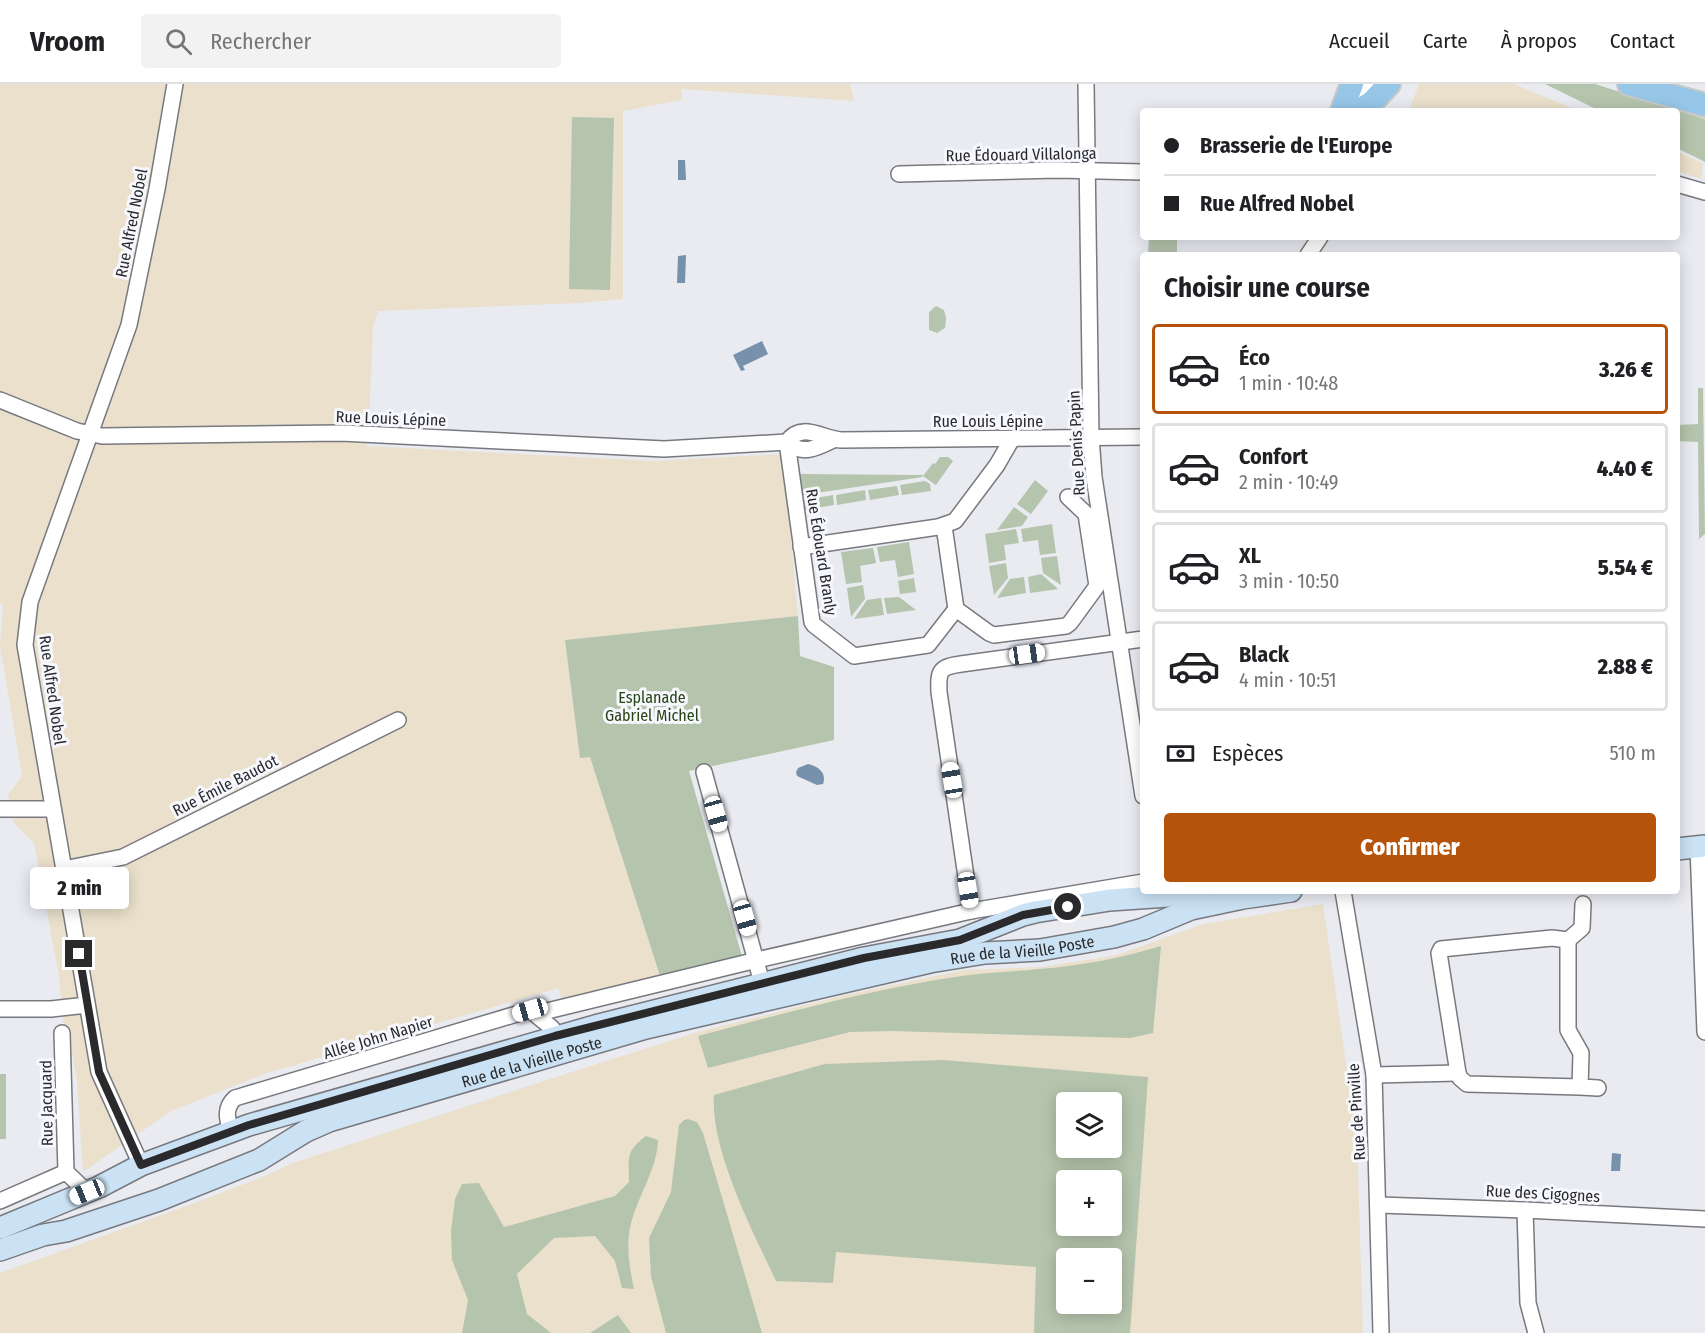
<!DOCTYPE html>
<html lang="fr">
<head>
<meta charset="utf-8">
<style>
  :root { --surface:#fff; --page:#f2f2f2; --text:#202124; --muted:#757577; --line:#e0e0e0; --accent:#b45309 }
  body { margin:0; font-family:"Fira Sans Condensed",sans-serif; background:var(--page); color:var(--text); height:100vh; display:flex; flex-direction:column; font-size:22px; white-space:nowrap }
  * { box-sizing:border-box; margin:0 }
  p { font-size:20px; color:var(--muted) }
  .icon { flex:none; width:33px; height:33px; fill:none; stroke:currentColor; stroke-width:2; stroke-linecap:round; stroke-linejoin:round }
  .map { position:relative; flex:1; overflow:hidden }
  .details { position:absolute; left:1140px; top:168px; width:540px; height:642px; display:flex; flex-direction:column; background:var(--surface); border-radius:6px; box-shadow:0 3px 15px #0003 }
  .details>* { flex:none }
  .guide { position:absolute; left:1140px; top:24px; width:540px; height:132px; border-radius:6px; box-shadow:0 3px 15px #0003; display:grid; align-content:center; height:132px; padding:0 24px; background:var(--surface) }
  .controls { position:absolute; left:1056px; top:1008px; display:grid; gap:12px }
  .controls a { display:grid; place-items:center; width:66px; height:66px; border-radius:6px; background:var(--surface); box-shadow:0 3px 15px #0003; font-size:30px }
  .end { position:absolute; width:27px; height:27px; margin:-14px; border:8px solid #2a2a2d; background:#fff; box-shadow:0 0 0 3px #fff }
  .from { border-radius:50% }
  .bubble { position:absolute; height:42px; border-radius:6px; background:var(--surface); box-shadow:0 3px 15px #0003; font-size:20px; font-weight:800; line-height:42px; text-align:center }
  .car { position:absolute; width:18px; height:36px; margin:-18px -9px; border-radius:8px; box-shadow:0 0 4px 2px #0007; background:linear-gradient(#fff 24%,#345 0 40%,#fff 0 76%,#345 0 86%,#fff 0) }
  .guide b { display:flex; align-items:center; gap:21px; height:57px; font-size:22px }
  .guide b+b { border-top:2px solid var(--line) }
  .guide i { width:15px; height:15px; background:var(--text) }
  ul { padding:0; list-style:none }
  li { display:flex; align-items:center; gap:18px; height:90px; margin:0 12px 9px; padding:0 12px; border:3px solid var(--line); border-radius:6px }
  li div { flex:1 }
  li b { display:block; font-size:22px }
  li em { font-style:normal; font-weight:800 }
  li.active { border-color:var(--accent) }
  li>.icon { width:54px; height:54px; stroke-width:1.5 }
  h2 { padding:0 24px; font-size:27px; line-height:72px }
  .pay { display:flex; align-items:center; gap:15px; height:66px; padding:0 24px; font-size:22px }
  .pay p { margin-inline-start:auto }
  .cta { display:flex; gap:12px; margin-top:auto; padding:12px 24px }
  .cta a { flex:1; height:69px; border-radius:6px; background:var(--accent); color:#fff; font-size:24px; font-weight:800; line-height:69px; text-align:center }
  header { display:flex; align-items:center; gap:36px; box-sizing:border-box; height:84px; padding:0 30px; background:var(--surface); border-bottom:2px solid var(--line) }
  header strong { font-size:28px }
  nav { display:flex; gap:33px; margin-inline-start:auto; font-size:21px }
  .search { width:420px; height:54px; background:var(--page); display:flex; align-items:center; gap:15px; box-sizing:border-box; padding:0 21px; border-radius:6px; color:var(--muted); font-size:22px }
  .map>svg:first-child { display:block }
  .commercial { fill:#eae0cb; fill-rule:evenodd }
  .green { fill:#b5c4ad; fill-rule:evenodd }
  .water { fill:#7791ad }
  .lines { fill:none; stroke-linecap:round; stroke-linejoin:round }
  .street-casing { stroke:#78797f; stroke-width:18 }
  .secondary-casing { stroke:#78797f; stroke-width:24 }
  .primary-casing { stroke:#c8c8c8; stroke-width:26 }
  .street { stroke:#fff; stroke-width:15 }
  .secondary { stroke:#cae2f3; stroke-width:21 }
  .primary { stroke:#96c6e8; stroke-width:22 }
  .route { stroke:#2a2a2d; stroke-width:8 }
  .labels { text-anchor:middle; stroke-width:6; stroke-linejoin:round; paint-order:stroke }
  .street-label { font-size:16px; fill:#2a2a2d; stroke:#f6f8fe }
  .park-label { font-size:16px; fill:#284515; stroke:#f6f8fe }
</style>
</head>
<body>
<header>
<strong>Vroom</strong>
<div class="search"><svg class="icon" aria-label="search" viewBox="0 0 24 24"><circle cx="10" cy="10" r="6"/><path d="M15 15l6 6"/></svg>Rechercher</div>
<nav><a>Accueil</a><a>Carte</a><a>À propos</a><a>Contact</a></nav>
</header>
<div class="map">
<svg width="1705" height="1249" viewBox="0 0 1705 1249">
  <rect width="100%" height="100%" fill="#e9ebf1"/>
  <g class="commercial">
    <polygon points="0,0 850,0 854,17 681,5 682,16 623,27 623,215 580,219 378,227 373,242 369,337 366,362 654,377 783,370 798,532 565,556 580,673 590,673 661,895 563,918 558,904 264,990 171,1027 83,1088 77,997 68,945 63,938 59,892 34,759 14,739 8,711 22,692 0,562 3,521 0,520"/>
    <polygon points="1419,0 1514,0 1579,27 1409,27"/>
    <polygon points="1677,68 1703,79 1701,95 1677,87"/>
    <path d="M1323 820 1357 1056 1363 1249H0V1189L181 1124 265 1092 290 1080 578 986 698 948 841 912 964 886 1043 883 1117 871 1203 840ZM1066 1018H1112V1064H1066ZM1066 1096H1112V1142H1066ZM1066 1174H1112V1220H1066Z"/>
  </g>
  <g class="green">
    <polygon points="1545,0 1595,0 1705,35 1705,78 1677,64 1677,27 1600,27"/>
    <polygon points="572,33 614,34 610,206 569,205"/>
    <polygon points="1149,153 1177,153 1177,171 1148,171"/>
    <polygon points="936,222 944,226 946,234 945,244 937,249 929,246 929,228"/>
    <polygon points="1698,304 1703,304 1705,450 1699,455 1698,358 1677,357 1677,341 1698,340"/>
    <polygon points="940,373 948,373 953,377 936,401 923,392 933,379 935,380"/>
    <polygon points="800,390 923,391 922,393 916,394 803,411"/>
    <polygon points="1035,396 1048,407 1031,430 1017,420"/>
    <polygon points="925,397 930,400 931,407 902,411 900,401"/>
    <polygon points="897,402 899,411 870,416 868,406"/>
    <polygon points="865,406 866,416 837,421 836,411"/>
    <polygon points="833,411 834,421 805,426 804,416"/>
    <polygon points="1014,423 1028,433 1022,442 997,446"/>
    <polygon points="1052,440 1056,469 1040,471 1038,456 1023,458 1021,445"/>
    <polygon points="1016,445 1019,459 1004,461 1006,476 989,479 985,450"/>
    <polygon points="909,458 914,490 898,493 895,476 880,478 877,463"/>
    <polygon points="873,464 876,479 860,482 862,498 846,500 841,468"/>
    <polygon points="1057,472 1061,501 1043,489 1041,474"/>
    <polygon points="1006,479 1008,494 994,511 989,482"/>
    <polygon points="1041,490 1058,505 1059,505 1030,509 1028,493"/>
    <polygon points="1024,493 1026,509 997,514 1010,495"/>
    <polygon points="914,494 916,508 900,510 898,497"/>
    <polygon points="863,501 865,515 851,533 847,504"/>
    <polygon points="899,513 916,526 887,530 884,514"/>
    <polygon points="881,514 884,531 854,535 867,516"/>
    <polygon points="798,532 800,572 834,583 834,656 689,687 743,876 661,895 590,673 580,674 565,556"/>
    <path d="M1161 862 1153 949 1130 954 893 947 850 948 708 984 698 952C785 929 873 905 962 892 987 888 1014 888 1039 885 1081 882 1121 874 1161 862Z"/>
    <path d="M943 976 1148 993 1130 1249H1034L1036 1183 836 1168 833 1199 776 1197C753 1148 710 1065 714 1011L825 980ZM1066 1018H1112V1064H1066ZM1066 1096H1112V1142H1066ZM1066 1174H1112V1220H1066Z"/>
    <rect x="0" y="990" width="6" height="65"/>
    <polygon points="688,1035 697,1038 703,1049 762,1249 666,1249 651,1192 649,1154 671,1108 679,1041 684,1036"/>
    <path d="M646 1052 658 1056C657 1087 636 1114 630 1144 626 1164 630 1186 634 1205L622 1204 615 1177 595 1152 554 1154 517 1190 527 1230 551 1249H462L468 1216 452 1176 451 1147 455 1115 462 1100 479 1099 504 1143 615 1112 629 1098C629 1073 625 1068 646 1052Z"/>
    <polygon points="618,1231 631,1249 590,1249"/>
  </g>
  <g class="water">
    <polygon points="678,76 685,76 686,96 678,96"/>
    <polygon points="686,171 685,199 677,199 678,172"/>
    <polygon points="762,257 768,270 743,282 745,286 741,287 733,271"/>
    <path d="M808 680C818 682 827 689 823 700L817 701 797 692 796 688 798 684Z"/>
    <polygon points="1612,1069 1621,1070 1620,1087 1611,1087"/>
  </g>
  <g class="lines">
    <g class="street-casing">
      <g id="street">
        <polyline points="1086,0 1091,353 1094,393 1143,712"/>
        <polyline points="1361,25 1371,0"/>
        <polyline points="899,90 1058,86 1143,88"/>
        <polyline points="1677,100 1705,108"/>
        <polyline points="1308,171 1320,153"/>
        <path d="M0 316 77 347 102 352 341 349 664 365 787 358C802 372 817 364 833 356"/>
        <path d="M787 358C801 337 823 355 841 356L1143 353"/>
        <polyline points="787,358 812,538 814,541 854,572 928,561 956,525"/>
        <polyline points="944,442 956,525"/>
        <polyline points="801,463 938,443 955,437 997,381 1012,355"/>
        <polyline points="956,525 989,549 994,551 1066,542 1070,539 1097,502 1086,430 1068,413"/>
        <polyline points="704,688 762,899"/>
        <polyline points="0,725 52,725"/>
        <polyline points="1698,763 1705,948"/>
        <polyline points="64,785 123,773 398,636"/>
        <polyline points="1343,807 1374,991 1381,1249"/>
        <path d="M971 827 939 608C938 586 940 583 961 580L1143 555"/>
        <polyline points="1568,856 1582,844 1583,820"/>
        <polyline points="0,925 51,925 87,921"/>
        <polyline points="530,926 552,944 555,952"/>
        <polyline points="62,949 66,1088"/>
        <polyline points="1374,991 1458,989"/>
        <polyline points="1580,1003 1581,969 1568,946 1568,856 1552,854 1441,865 1439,869 1458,989 1460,994 1467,1000 1580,1003 1598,1004"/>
        <path d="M231 1047C227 1035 224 1024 235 1014L530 926 547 927 757 876 971 827 1143 798"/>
        <polyline points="141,1081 99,988 25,561 30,518 129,241 157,105 175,0"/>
        <polyline points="0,1117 66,1088 87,1108"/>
        <polyline points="1379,1121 1525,1126 1705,1135"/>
        <polyline points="1525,1126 1528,1219 1536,1249"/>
      </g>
    </g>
    <g class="secondary-casing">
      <g id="secondary">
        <polyline points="1677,765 1705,762"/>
        <polyline points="0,1144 99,1103 141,1081 249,1041 595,942 864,874 960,856 1023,831 1035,828 1110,816 1168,812 1200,807"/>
        <path id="s1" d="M0 1166 43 1151 66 1147 159 1116 259 1076 306 1047 329 1037 646 944 930 878 985 869 1040 866 1114 853 1143 845 1191 825 1243 814 1291 807"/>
      </g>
    </g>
    <g class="primary-casing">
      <g id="primary">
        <polyline points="1629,0 1705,21"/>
        <polyline points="1361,25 1372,18 1389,0"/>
        <polyline points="1342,27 1352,0"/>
      </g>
    </g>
    <use href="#street" class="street"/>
    <use href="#secondary" class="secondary"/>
    <use href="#primary" class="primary"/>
  </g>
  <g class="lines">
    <polyline class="route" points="79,870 99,988 141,1081 249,1041 555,952 864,874 960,856 1023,831 1068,823"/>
  </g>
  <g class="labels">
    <g class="street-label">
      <text transform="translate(1021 70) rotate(-1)" y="6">Rue Édouard Villalonga</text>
      <text transform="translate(131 139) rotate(-79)" y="6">Rue Alfred Nobel</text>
      <text transform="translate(391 334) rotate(2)" y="6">Rue Louis Lépine</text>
      <text x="988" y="343">Rue Louis Lépine</text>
      <text transform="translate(1076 359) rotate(-93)" y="6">Rue Denis Papin</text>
      <text transform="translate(822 468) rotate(81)" y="6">Rue Édouard Branly</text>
      <text transform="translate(53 606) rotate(82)" y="6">Rue Alfred Nobel</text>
      <text transform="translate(225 701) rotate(-27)" y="6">Rue Émile Baudot</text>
      <text dy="6" stroke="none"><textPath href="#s1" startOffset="1070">Rue de la Vieille Poste</textPath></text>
      <text transform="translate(378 953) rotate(-17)" y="6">Allée John Napier</text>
      <text dy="6" stroke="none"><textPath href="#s1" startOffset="566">Rue de la Vieille Poste</textPath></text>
      <text transform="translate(46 1019) rotate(-91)" y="6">Rue Jacquard</text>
      <text transform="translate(1356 1028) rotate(-94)" y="6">Rue de Pinville</text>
      <text transform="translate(1543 1109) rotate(3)" y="6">Rue des Cigognes</text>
    </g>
    <g class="park-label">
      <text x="652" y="619">Esplanade<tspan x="652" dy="18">Gabriel Michel</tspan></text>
    </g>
  </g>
</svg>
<div class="controls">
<a><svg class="icon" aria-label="layers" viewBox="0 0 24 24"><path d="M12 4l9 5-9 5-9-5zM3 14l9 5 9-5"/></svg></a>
<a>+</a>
<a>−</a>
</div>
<i class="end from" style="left:1068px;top:823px"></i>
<i class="end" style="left:79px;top:870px"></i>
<div class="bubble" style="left:30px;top:783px;width:99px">2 min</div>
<i class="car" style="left:1027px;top:570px;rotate:82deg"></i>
<i class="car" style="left:952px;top:696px;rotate:351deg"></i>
<i class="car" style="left:716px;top:730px;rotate:164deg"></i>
<i class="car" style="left:968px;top:806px;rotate:171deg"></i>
<i class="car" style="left:745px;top:834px;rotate:164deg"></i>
<i class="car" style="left:530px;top:926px;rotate:254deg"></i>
<i class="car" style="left:87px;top:1108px;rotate:248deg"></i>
<div class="guide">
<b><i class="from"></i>Brasserie de l'Europe</b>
<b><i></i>Rue Alfred Nobel</b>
</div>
<section class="details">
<h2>Choisir une course</h2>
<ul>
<li class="active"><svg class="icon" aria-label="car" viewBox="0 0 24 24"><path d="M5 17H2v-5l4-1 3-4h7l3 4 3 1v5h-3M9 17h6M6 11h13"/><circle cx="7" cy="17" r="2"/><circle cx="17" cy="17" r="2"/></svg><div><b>Éco</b><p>1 min · 10:48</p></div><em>3.26 €</em></li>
<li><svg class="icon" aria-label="car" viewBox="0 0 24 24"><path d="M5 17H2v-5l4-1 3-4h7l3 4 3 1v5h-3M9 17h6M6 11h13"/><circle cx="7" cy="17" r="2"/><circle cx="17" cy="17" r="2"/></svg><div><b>Confort</b><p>2 min · 10:49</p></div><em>4.40 €</em></li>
<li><svg class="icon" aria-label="car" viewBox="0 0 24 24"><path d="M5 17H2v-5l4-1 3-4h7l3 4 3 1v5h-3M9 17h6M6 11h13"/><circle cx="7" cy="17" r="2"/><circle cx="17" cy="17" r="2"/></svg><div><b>XL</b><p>3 min · 10:50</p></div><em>5.54 €</em></li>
<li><svg class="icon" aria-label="car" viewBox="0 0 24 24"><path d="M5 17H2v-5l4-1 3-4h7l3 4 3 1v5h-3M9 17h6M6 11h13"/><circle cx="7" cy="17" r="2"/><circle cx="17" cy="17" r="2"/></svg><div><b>Black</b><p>4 min · 10:51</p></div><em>2.88 €</em></li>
</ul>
<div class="pay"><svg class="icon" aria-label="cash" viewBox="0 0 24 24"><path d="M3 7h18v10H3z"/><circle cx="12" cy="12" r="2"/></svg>Espèces<p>510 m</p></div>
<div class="cta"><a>Confirmer</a></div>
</section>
</div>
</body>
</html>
